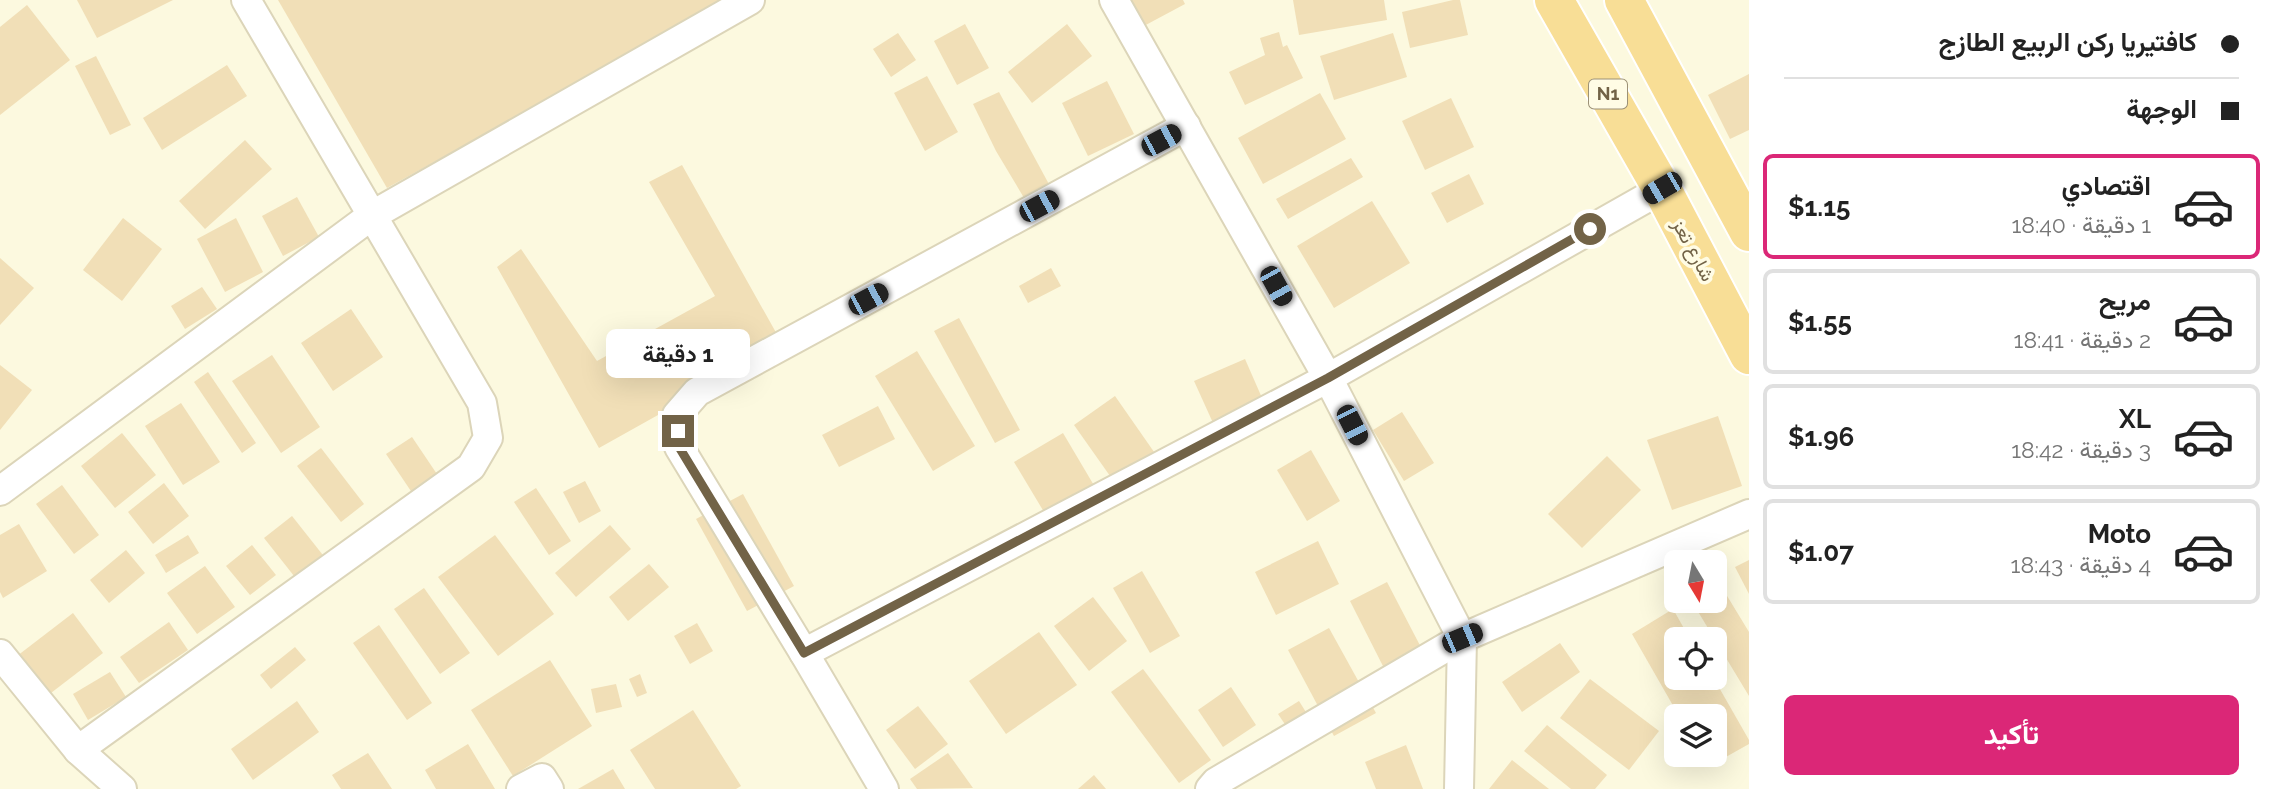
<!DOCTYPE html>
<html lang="ar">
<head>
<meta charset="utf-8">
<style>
  :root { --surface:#fff; --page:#f6f6f6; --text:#222; --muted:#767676; --line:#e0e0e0; --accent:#db2777 }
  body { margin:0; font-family:Raleway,Vazirmatn,sans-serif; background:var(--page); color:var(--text); direction:rtl; height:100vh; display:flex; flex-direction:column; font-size:26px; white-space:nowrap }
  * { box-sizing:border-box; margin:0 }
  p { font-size:23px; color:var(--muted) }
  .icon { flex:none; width:38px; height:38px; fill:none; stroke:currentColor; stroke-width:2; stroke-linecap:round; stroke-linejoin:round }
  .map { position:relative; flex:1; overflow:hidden; direction:ltr }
  .side { display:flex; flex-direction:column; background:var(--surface); width:525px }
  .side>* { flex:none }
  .banner { display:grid; align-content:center; height:154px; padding:0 35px; background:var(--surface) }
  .needle { width:46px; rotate:170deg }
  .buttons { position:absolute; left:1664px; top:550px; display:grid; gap:14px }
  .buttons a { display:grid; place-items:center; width:63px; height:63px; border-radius:10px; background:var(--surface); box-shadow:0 7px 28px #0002; font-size:35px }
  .end { position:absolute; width:32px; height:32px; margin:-16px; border:9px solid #726347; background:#fff; box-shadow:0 0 0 4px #fff }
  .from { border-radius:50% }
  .bubble { position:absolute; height:49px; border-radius:10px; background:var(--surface); box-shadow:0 7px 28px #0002; font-size:23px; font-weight:700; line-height:49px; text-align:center; direction:rtl }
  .car { position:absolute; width:21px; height:42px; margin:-21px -10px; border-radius:9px; box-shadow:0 0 5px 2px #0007; background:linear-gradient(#222 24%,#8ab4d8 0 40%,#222 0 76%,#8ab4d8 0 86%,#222 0) }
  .banner b { display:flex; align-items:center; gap:24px; height:66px; font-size:26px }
  .banner b+b { border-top:2px solid var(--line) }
  .banner i { width:18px; height:18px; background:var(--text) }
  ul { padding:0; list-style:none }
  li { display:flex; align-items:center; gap:21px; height:105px; margin:0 14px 10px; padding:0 21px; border:4px solid var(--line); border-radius:10px }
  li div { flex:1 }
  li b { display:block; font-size:26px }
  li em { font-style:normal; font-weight:700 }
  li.current { border-color:var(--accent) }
  li>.icon { width:63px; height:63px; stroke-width:1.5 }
  .action { display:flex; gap:14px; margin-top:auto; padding:14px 35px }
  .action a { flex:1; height:80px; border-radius:10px; background:var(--accent); color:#fff; font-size:28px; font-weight:700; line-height:80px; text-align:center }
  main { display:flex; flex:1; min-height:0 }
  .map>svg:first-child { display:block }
  .building { fill:#f1dfb7 }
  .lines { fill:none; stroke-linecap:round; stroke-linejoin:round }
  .minor-casing { stroke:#dcd5b9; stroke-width:32 }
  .trunk-casing { stroke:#fff; stroke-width:42 }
  .minor { stroke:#fff; stroke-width:28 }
  .trunk { stroke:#f8de96; stroke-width:38 }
  .route { stroke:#726347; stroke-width:9 }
  .labels { text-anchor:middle; stroke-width:7; stroke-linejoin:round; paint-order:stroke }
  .shield { fill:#fffce5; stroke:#9c9176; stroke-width:2 }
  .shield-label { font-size:18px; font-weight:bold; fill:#726347 }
  .street-label { font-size:19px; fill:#726347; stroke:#fffce5 }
</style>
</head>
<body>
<main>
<section class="side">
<div class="banner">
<b><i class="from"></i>كافتيريا ركن الربيع الطازج</b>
<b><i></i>الوجهة</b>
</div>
<ul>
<li class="current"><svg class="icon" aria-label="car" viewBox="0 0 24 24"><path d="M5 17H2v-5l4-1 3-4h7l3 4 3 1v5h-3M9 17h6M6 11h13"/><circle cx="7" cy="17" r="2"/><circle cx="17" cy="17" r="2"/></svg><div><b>اقتصادي</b><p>1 دقيقة · 18:40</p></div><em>$1.15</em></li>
<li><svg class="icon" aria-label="car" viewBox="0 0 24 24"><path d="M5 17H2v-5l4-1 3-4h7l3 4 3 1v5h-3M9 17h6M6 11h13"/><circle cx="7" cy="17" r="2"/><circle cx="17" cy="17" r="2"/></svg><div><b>مريح</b><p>2 دقيقة · 18:41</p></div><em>$1.55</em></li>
<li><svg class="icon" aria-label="car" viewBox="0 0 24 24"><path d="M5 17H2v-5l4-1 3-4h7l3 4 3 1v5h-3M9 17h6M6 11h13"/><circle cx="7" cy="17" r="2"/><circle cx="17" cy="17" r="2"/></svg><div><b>XL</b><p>3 دقيقة · 18:42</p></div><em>$1.96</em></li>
<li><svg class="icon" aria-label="car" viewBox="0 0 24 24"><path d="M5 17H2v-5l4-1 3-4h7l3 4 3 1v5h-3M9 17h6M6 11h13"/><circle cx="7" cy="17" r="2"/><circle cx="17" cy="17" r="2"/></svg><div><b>Moto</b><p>4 دقيقة · 18:43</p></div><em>$1.07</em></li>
</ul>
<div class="action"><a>تأكيد</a></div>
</section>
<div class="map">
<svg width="1749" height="789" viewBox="0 0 1749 789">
  <rect width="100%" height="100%" fill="#fcf9df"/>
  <g class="building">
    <polygon points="77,0 173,0 97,38"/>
    <polygon points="278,0 728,0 387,188"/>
    <polygon points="1128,0 1183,0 1185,4 1142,27"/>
    <polygon points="1293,0 1384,0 1387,20 1299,35"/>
    <polygon points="1453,0 1460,0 1468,35 1410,48 1402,12"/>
    <polygon points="27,5 70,60 0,115 0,27"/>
    <polygon points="965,24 989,68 957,85 934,41"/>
    <polygon points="1067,24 1092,56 1032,103 1008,72"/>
    <polygon points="1279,32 1283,47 1287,45 1303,78 1245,105 1229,72 1265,55 1260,38"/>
    <polygon points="898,33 916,60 891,77 873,49"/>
    <polygon points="1393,33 1407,77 1334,100 1320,56"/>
    <polygon points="96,56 131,125 110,135 75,66"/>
    <polygon points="227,65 247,96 162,150 143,118"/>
    <polygon points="1749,74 1749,130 1730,139 1708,95"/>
    <polygon points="927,76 958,132 925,151 894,93"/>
    <polygon points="1107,81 1134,134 1088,156 1062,103"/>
    <polygon points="999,92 1057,199 1033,213 996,151 973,104"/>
    <polygon points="1320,93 1346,139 1263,184 1238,138"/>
    <polygon points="1451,98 1474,147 1425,170 1402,121"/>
    <polygon points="245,140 272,169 205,229 179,201"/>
    <polygon points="1351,158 1363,177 1288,219 1276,199"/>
    <polygon points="682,165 783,345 599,448 497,267 521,249 597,361 715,296 649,182"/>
    <polygon points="1469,174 1484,204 1447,223 1431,193"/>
    <polygon points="297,197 319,237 283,256 262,216"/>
    <polygon points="1372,201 1410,263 1334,308 1297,246"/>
    <polygon points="123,218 162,249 122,301 83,270"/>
    <polygon points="236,218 263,272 225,292 197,239"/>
    <polygon points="0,258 34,288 0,325"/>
    <polygon points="1051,268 1061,286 1028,303 1019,286"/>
    <polygon points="202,287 217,309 185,329 171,306"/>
    <polygon points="351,309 383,357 333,391 301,343"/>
    <polygon points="959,318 1020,430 995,443 934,331"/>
    <polygon points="917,351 975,446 933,471 875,376"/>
    <polygon points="272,355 320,427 281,453 232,381"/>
    <polygon points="1245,359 1273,423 1223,445 1194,381"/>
    <polygon points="0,365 32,390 0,430"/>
    <polygon points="208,372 256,443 242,453 194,382"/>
    <polygon points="1115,396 1168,472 1127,500 1074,425"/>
    <polygon points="181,403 220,462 183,485 145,426"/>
    <polygon points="878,406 895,439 839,467 822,435"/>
    <polygon points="1402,412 1434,463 1404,481 1373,430"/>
    <polygon points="1718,416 1742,486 1672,510 1647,440"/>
    <polygon points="122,433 156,475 115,508 81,466"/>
    <polygon points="1063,433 1105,504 1056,532 1014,462"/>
    <polygon points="412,437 447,489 421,506 386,454"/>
    <polygon points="321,448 364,504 341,522 297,466"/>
    <polygon points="1311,450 1340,501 1307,521 1277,470"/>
    <polygon points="1607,456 1641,490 1582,548 1548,514"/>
    <polygon points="585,481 601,511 579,523 563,492"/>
    <polygon points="164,483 189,516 153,544 128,512"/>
    <polygon points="62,485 99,535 74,554 36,504"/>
    <polygon points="536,488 571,541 549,555 514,502"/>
    <polygon points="743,494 794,586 747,611 696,519"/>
    <polygon points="292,516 326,559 298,581 264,538"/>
    <polygon points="19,524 47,571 3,598 0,592 0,535"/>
    <polygon points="610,525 631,549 576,597 555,573"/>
    <polygon points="188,535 199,553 166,573 155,555"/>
    <polygon points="495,535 554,614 498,656 438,577"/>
    <polygon points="1318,541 1339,584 1276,615 1255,572"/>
    <polygon points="252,545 276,575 250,595 226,566"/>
    <polygon points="126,550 145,573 109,603 90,580"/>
    <polygon points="1749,560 1749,594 1735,567"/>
    <polygon points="649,564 669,587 628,621 609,597"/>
    <polygon points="205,566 235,607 197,634 167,593"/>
    <polygon points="1142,571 1180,636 1150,653 1113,588"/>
    <polygon points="1718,581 1749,632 1749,696 1691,600 1715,600 1715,582"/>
    <polygon points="1387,582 1426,657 1388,676 1350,601"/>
    <polygon points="424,588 470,653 440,674 394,609"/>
    <polygon points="1093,597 1127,641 1089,671 1054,626"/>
    <polygon points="1673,609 1690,639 1676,639 1676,677 1713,677 1749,740 1749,744 1708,767 1701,754 1715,754 1715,716 1679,716 1632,634"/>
    <polygon points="73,613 103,653 34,706 4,666"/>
    <polygon points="169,622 188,650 139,683 120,657"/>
    <polygon points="697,623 713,651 690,664 674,636"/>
    <polygon points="379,625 432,703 407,720 353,643"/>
    <polygon points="1329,628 1376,713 1334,736 1288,650"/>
    <polygon points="1039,632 1077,685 1006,734 969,681"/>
    <polygon points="1560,643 1580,672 1522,712 1502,682"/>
    <polygon points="295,647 306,660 271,689 260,675"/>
    <polygon points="550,660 592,726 513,776 471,710"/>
    <polygon points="1143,669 1211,760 1179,783 1111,692"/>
    <polygon points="110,672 126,697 88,720 73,694"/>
    <polygon points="640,674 647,693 637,697 629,679"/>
    <polygon points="1590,679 1659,731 1629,770 1560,718"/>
    <polygon points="616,684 622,707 596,713 591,689"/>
    <polygon points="1231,687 1256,725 1223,747 1198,710"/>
    <polygon points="297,701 319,732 253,780 231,749"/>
    <polygon points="1299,701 1319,733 1299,745 1278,714"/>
    <polygon points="918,706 948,744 915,769 886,730"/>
    <polygon points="693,710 741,786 736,789 655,789 630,750"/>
    <polygon points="1547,725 1607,775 1595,789 1571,789 1524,751"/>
    <polygon points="468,744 495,789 436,789 425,770"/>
    <polygon points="1406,745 1423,789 1376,789 1365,762"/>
    <polygon points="368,753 392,789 341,789 332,775"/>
    <polygon points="948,753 973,788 917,789 910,779"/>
    <polygon points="1512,760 1549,789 1489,789"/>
    <polygon points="613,769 625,789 578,789"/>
    <polygon points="1094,775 1106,789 1078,789"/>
  </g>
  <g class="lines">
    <g class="minor-casing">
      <g id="minor">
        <polyline points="1114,0 1328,378 1662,189"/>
        <polyline points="0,491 371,216 750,0"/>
        <polyline points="804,653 679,447 677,415 697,392 1186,126"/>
        <polyline points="0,654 78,750 122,789"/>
        <polyline points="78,750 471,467 488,438 482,403 246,0"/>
        <polyline points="521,789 542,778 549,789"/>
        <polyline points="884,789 804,653 1328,378 1462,638 1459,789"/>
        <polyline points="1210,789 1216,782 1462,638 1749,514"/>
      </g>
    </g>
    <g class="trunk-casing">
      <g id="trunk">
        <polyline points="1554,0 1662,189 1749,355"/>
        <polyline points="1624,0 1749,232"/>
      </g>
    </g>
    <use href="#minor" class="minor"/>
    <use href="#trunk" class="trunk"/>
  </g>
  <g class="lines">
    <polyline class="route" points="678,431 679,447 804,653 1328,378 1590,229"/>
  </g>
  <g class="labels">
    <rect class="shield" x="1589" y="79.5" width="38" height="29" rx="5"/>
    <g class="shield-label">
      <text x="1608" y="100">N1</text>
    </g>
    <g class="street-label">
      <text transform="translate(1694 250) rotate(62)" y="7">شارع تعز</text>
    </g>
  </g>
</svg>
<div class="buttons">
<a><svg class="needle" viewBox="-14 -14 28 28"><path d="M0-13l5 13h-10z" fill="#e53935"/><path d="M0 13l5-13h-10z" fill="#767676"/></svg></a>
<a><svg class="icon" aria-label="locate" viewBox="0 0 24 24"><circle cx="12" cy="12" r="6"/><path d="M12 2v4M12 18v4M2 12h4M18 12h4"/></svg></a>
<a><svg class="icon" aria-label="layers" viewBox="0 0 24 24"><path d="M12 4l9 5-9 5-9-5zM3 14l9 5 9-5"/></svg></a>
</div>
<i class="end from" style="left:1590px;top:229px"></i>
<i class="end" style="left:678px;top:431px"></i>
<div class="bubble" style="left:606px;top:329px;width:144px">1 دقيقة</div>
<i class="car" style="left:1161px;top:140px;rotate:62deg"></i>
<i class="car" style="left:1662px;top:188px;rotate:240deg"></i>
<i class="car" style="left:1039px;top:206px;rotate:62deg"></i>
<i class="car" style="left:1276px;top:286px;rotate:151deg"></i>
<i class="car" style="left:868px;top:299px;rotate:62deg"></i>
<i class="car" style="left:1352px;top:425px;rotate:153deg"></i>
<i class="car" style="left:1462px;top:638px;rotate:67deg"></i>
</div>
</main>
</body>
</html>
